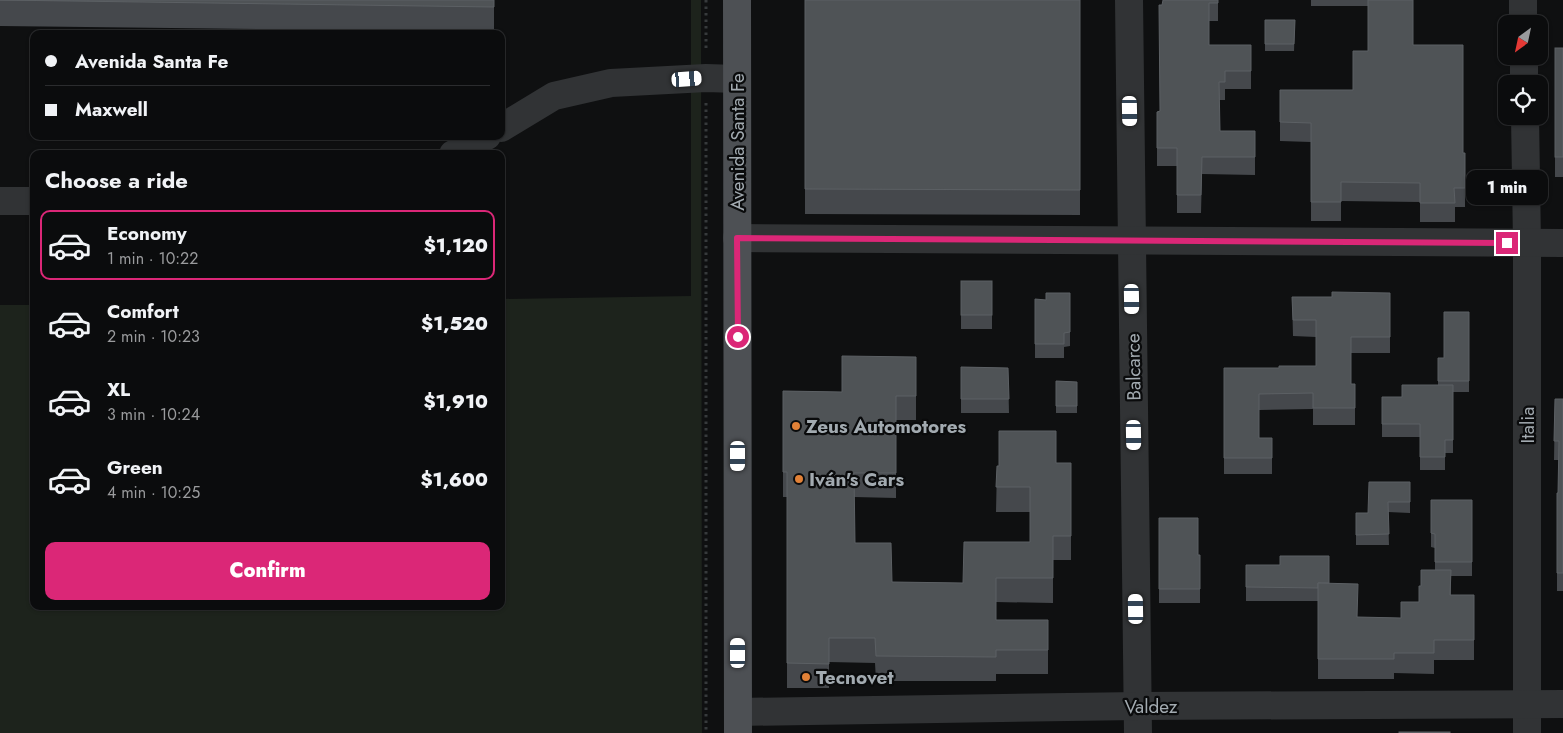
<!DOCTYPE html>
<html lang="en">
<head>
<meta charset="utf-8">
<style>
  :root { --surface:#0b0c0d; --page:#141516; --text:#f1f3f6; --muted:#9a9b9d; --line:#2b2c2e; --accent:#db2777 }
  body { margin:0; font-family:Jost,sans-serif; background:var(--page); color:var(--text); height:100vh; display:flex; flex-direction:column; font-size:19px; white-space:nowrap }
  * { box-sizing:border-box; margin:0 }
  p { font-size:16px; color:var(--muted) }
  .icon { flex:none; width:28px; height:28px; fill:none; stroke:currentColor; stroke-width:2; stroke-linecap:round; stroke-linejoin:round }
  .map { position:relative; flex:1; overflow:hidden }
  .side { position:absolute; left:30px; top:150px; width:475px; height:460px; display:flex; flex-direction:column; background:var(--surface); border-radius:10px; box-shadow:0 1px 4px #0004,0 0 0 1px var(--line) }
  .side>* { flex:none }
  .guide { position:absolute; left:30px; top:30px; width:475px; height:110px; border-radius:10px; box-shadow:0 1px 4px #0004,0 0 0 1px var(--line); display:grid; align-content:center; height:110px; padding:0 15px; background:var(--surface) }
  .needle { width:32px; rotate:213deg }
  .controls { position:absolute; left:1498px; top:15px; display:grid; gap:10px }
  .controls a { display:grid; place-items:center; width:50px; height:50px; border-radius:10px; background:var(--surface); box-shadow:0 1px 4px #0004,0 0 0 1px var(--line); font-size:25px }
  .end { position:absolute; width:22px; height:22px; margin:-11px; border:6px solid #db2777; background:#fff; box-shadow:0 0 0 2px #fff }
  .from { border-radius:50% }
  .bubble { position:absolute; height:35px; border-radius:10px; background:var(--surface); box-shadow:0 1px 4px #0004,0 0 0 1px var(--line); font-size:16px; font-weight:800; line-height:35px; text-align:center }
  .car { position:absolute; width:15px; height:30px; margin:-15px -8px; border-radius:6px; box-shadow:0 0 4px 1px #0007; background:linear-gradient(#fff 24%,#345 0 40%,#fff 0 76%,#345 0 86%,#fff 0) }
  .guide b { display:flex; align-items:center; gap:18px; height:48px; font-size:19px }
  .guide b+b { border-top:1px solid var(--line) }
  .guide i { width:12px; height:12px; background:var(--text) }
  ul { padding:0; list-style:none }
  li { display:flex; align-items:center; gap:15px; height:70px; margin:0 10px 8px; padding:0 5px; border:2px solid transparent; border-radius:10px }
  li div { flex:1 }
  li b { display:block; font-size:19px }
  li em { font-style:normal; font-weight:800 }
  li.on { border-color:var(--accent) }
  li>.icon { width:45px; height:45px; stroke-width:1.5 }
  h2 { padding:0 15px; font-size:22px; line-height:60px }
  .primary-button { display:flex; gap:10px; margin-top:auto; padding:10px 15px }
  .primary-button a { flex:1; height:58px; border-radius:10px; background:var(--accent); color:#fff; font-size:20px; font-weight:800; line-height:58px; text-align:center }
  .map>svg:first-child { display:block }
  .green { fill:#1d231c }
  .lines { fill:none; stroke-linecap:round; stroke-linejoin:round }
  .path { stroke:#373a3c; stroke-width:3; stroke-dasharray:2.5 4; stroke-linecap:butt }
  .minor { stroke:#313335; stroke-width:28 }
  .major { stroke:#4d5054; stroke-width:28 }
  .wall { fill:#45484c }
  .building { fill:#4f5356; stroke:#5c6064 }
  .route { stroke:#db2777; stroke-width:6 }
  .poi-dot { fill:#e18137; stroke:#0a0b0c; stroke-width:2 }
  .labels { text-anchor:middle; stroke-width:4.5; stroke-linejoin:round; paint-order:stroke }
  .street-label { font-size:19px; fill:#a2aab0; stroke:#0a0b0c }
  .poi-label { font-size:19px; font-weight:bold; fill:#a2aab0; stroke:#0a0b0c; text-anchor:start }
</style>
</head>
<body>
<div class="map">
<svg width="1563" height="733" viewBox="0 0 1563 733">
  <rect width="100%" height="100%" fill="#0f1011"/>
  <polygon class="green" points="691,0 701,0 702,733 0,733 0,305 34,305 34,606 501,606 501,299 691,296"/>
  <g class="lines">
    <g class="path">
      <polyline points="706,0 706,52"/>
      <polyline points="706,103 706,733"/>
    </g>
    <g class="minor">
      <polyline points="1129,0 1138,733"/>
      <polyline points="1523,0 1523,24"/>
      <polyline points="1524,56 1524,84"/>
      <polyline points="1525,116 1527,243 1527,733"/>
      <polyline points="501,128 554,96 611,83 706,78 737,79"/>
      <polyline points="453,154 487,136"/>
      <polyline points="0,201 34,201"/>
      <polyline points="737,238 1563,243"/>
      <polyline points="738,712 1138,706 1563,704"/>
    </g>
    <polyline class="major" points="737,0 738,733"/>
  </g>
  <g class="wall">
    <polygon points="0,0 494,0 494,32 0,26"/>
    <polygon points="805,0 1080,0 1080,215 805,214"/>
    <polygon points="1218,0 1218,21 1209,21 1209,45 1251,45 1251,89 1225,89 1225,100 1219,100 1220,131 1255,131 1255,175 1202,174 1201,213 1177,213 1177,166 1157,166 1157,112 1160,111 1162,5"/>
    <polygon points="1311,0 1413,0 1413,45 1463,153 1465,153 1465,207 1455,207 1455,222 1420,222 1420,202 1341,201 1341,221 1311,221 1311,142 1280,141 1280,90 1353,90 1368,51 1368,6 1311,6"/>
    <polygon points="1265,20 1295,20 1294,51 1265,51"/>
    <rect x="1555" y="48" width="8" height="129"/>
    <rect x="961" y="281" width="31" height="48"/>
    <polygon points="1070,293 1070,346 1064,347 1064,358 1035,358 1035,299 1046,300"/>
    <polygon points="1390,293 1390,353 1351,353 1351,384 1355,384 1355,425 1313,425 1313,409 1259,410 1259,438 1272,438 1272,474 1224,474 1224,368 1279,368 1316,366 1316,337 1293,336 1292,297 1332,297"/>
    <polygon points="1469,312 1469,392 1453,392 1453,453 1445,453 1445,470 1420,470 1420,437 1382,437 1382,397 1402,397 1438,385 1438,358 1444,358"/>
    <polygon points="916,357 916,420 896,420 896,498 854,497 855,543 892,582 963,583 1030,542 1030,512 996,512 997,466 1056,463 1071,463 1071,560 1053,560 1053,603 996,602 996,620 1048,620 1048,674 996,674 996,681 876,681 875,663 829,662 829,688 787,688 787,497 783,497 783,391 842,392"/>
    <polygon points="961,367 1008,368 1009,413 961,413"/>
    <polygon points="1056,381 1077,382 1077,413 1056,413"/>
    <polygon points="1555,399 1563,399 1563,591 1557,591 1557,493 1558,493 1559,460 1554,460"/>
    <polygon points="1410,482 1410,513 1388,512 1389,545 1356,545 1356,513 1368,513"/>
    <polygon points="1431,500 1472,500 1472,576 1451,576 1451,595 1474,595 1474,660 1434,660 1434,674 1394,673 1394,679 1318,679 1318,601 1246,601 1246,565 1329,583 1357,617 1401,618 1419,602 1421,586 1435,570 1435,548 1431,547"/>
    <polygon points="1159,518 1198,555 1200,555 1200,603 1159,603"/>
  </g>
  <g class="building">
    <polygon points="0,0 494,0 494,7"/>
    <polygon points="805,0 1080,0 1080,190 805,189"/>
    <polygon points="1163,0 1218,0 1218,3 1209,3 1209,45 1251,45 1251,71 1225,71 1225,82 1219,82 1220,131 1255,131 1255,157 1202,157 1201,195 1177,195 1177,148 1157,148 1157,112 1160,111 1159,5 1162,5"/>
    <polygon points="1368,0 1413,0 1413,45 1463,45 1463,153 1465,153 1465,188 1454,188 1455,203 1420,203 1420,183 1341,182 1341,202 1311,202 1311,123 1280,122 1280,90 1353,90 1353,51 1368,51"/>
    <polygon points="1265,20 1295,20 1294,44 1265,44"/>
    <rect x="1555" y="48" width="8" height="109"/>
    <rect x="961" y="281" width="31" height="34"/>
    <polygon points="1332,292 1390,293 1390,337 1351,337 1351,384 1355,384 1355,408 1313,408 1313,393 1259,394 1259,438 1272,438 1272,458 1224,458 1224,368 1279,368 1279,366 1316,366 1316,320 1293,320 1292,297 1332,297"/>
    <polygon points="1046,293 1070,293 1070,332 1064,333 1064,344 1035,344 1035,299 1046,300"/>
    <polygon points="1444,312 1469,312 1469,381 1438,381 1438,358 1444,358"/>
    <polygon points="842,356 916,357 916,396 896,396 896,473 854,473 855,543 891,543 892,582 963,583 964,542 1030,542 1030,487 996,487 997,466 999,466 999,431 1056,431 1056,463 1071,463 1071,536 1053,536 1053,578 996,578 996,620 1048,620 1048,650 996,650 996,657 876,656 875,638 829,638 829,664 787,663 787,472 783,472 783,391 842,392"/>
    <polygon points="961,367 1008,368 1009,399 961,399"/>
    <polygon points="1056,381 1077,382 1077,406 1056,406"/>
    <polygon points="1402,385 1453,385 1453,440 1445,440 1445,457 1420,457 1420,424 1382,424 1382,397 1402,397"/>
    <polygon points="1555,399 1563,399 1563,573 1557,573 1557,493 1558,493 1559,441 1554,441"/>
    <polygon points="1369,482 1410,482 1410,502 1388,502 1389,534 1356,535 1356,513 1368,513"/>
    <polygon points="1431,500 1472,500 1472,562 1435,562 1435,534 1431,533"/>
    <polygon points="1159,518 1198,518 1198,555 1200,555 1200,589 1159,589"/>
    <polygon points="1280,556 1329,556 1329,583 1318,583 1318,588 1246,587 1246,565 1280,565"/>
    <polygon points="1421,570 1451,570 1450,595 1474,595 1474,640 1434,640 1434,653 1394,653 1394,659 1318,659 1318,583 1358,584 1357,617 1401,618 1401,602 1419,602 1419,586 1421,586"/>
    <rect x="1399" y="732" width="51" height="1"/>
  </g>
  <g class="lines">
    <polyline class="route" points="738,337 737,238 1507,243"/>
  </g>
  <g class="poi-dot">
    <circle cx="796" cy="426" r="5"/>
    <circle cx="799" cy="479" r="5"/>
    <circle cx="806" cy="677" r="5"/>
  </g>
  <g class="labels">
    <g class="street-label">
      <text transform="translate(737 142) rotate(-90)" y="7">Avenida Santa Fe</text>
      <text transform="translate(1133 367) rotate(-91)" y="7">Balcarce</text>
      <text transform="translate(1527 425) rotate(-90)" y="7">Italia</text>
      <text x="1151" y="713">Valdez</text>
    </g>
    <g class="poi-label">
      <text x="806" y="433">Zeus Automotores</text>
      <text x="809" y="486">Iván's Cars</text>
      <text x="816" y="684">Tecnovet</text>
    </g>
  </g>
</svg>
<div class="controls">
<a><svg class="needle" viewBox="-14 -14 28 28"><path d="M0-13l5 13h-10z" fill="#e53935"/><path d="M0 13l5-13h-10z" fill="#9a9b9d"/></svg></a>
<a><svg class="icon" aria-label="locate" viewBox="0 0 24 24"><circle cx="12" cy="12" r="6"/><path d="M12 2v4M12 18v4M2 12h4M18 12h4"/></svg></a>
</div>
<i class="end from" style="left:738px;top:337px"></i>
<i class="end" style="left:1507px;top:243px"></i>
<div class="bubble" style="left:1466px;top:170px;width:82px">1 min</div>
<i class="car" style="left:687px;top:79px;rotate:86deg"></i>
<i class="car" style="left:1130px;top:111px;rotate:179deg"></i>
<i class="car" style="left:1132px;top:299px;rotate:179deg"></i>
<i class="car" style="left:1134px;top:435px;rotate:179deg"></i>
<i class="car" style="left:738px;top:456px;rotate:180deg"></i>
<i class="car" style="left:1136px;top:609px;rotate:359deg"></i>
<i class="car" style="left:738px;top:653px;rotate:0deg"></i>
<div class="guide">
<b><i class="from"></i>Avenida Santa Fe</b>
<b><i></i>Maxwell</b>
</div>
<section class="side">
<h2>Choose a ride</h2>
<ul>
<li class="on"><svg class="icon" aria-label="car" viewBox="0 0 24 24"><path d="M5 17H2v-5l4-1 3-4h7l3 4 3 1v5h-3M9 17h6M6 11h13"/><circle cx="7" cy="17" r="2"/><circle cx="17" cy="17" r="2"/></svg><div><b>Economy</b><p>1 min · 10:22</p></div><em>$1,120</em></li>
<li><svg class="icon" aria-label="car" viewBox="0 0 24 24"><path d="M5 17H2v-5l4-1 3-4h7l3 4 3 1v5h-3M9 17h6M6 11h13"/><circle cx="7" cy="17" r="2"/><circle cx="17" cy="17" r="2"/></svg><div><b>Comfort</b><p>2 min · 10:23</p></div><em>$1,520</em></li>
<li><svg class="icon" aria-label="car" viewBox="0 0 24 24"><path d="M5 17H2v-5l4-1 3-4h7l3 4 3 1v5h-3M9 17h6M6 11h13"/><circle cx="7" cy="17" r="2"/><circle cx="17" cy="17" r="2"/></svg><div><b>XL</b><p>3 min · 10:24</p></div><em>$1,910</em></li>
<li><svg class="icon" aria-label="car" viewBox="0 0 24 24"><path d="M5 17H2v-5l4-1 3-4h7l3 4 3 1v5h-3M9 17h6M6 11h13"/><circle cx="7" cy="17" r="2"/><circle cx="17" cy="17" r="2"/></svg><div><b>Green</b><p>4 min · 10:25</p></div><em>$1,600</em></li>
</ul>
<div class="primary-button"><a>Confirm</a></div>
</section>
</div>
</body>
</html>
